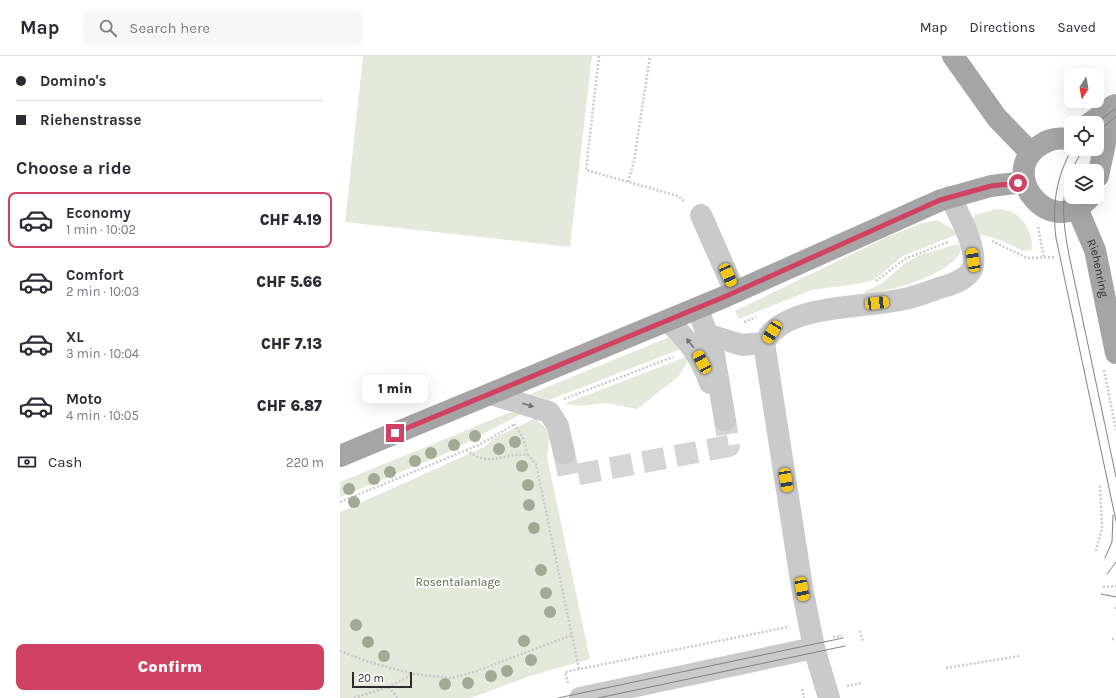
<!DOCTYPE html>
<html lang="en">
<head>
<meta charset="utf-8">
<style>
  :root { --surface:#fff; --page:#f7f7f7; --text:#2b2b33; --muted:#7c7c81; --line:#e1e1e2; --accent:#d14162 }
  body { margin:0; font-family:Karla,sans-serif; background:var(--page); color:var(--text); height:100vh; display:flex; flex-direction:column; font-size:15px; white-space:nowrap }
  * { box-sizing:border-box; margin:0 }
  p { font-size:13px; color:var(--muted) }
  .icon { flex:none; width:22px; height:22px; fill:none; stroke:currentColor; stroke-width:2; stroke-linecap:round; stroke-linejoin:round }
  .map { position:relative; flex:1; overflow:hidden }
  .details { display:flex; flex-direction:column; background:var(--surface); width:340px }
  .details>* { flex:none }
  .guide { display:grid; align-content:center; height:88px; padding:0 16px; background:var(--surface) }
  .needle { width:26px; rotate:191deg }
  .controls { position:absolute; left:724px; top:12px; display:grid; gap:8px }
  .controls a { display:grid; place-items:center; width:40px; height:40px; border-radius:8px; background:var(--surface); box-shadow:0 4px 16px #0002; font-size:20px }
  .scale { position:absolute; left:12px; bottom:10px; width:60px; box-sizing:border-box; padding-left:4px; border:2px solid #2d2d2d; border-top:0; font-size:11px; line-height:14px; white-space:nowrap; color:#2d2d2d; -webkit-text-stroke:3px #fff; paint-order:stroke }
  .end { position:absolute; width:18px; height:18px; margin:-9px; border:5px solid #d14162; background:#fff; box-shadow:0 0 0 2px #fff }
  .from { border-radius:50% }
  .bubble { position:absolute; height:28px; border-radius:8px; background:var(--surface); box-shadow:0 4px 16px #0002; font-size:13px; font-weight:800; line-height:28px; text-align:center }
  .car { position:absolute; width:12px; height:24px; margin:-12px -6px; border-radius:5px; box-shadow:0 0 3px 1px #0007; background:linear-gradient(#f5c518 24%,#345 0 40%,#f5c518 0 76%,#345 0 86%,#f5c518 0) }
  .guide b { display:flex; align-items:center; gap:14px; height:38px; font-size:15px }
  .guide b+b { border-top:1px solid var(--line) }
  .guide i { width:10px; height:10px; background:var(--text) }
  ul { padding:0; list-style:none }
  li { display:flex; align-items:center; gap:12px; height:56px; margin:0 8px 6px; padding:0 8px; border:2px solid transparent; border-radius:8px }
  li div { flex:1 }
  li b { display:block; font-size:15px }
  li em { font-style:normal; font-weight:800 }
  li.on { border-color:var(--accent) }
  li>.icon { width:36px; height:36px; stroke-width:1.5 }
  h2 { padding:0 16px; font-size:18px; line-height:48px }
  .pay { display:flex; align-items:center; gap:10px; height:44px; padding:0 16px; font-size:15px }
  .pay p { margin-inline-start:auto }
  .primary-button { display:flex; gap:8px; margin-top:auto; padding:8px 16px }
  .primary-button a { flex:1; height:46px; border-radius:8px; background:var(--accent); color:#fff; font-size:16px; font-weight:800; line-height:46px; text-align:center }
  header { display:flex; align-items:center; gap:24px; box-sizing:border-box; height:56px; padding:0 20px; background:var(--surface); border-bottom:1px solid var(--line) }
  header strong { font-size:19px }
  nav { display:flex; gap:22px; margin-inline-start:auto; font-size:14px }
  .search { width:280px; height:36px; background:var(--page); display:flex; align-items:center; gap:10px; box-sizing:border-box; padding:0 14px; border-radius:8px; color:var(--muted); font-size:15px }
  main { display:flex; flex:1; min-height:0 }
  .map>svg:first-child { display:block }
  .green { fill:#e5e9dc }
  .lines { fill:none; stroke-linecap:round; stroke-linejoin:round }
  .minor-tunnel { stroke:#d5d5d5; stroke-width:22; stroke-dasharray:22 11; stroke-linecap:butt }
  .path { stroke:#cacaca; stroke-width:2.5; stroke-dasharray:2 2; stroke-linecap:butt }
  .minor { stroke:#cacaca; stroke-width:22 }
  .major { stroke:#a5a5a5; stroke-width:22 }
  .tram { stroke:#828282; stroke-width:1 }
  .tree { fill:#a2a995 }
  .oneway { fill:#747474 }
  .route { stroke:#d14162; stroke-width:5 }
  .labels { text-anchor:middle; stroke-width:4; stroke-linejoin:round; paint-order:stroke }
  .street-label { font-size:12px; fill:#2d2d2d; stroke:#fff }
  .park-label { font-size:12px; fill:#56633f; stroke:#fff }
</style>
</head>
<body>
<header>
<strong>Map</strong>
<div class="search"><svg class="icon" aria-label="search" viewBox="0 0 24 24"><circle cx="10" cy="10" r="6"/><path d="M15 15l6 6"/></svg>Search here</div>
<nav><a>Map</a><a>Directions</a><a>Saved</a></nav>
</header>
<main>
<section class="details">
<div class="guide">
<b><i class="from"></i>Domino's</b>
<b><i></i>Riehenstrasse</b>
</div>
<h2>Choose a ride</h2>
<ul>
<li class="on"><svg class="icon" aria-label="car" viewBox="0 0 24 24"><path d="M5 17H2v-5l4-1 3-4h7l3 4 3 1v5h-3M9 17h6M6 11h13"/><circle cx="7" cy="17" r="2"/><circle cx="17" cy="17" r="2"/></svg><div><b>Economy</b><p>1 min · 10:02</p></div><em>CHF 4.19</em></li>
<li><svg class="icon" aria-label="car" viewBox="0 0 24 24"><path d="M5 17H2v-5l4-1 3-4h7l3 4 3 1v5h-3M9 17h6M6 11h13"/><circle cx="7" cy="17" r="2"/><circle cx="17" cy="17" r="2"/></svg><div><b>Comfort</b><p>2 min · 10:03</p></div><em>CHF 5.66</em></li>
<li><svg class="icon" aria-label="car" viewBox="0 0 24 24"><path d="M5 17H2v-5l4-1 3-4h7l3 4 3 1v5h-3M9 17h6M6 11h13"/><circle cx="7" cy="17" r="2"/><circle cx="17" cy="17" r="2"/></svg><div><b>XL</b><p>3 min · 10:04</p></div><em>CHF 7.13</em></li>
<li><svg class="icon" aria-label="car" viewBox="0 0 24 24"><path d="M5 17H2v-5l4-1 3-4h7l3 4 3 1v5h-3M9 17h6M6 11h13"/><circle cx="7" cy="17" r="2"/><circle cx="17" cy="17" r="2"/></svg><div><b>Moto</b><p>4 min · 10:05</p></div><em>CHF 6.87</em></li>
</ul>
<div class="pay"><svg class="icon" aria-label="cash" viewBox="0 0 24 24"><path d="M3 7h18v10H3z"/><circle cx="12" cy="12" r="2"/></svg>Cash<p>220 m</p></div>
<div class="primary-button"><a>Confirm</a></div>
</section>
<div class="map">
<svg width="776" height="642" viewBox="0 0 776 642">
  <rect width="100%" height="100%" fill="#fff"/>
  <g class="green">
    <polygon points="23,0 252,0 230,191 5,166"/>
    <path d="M656 153C675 153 687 164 691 182 692 186 693 190 691 194L684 195 657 183 639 178 633 163 634 159Z"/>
    <polygon points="597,164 613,173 616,179 563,200 534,224 517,228 472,234 399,263 395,255 547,181 582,167"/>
    <path d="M617 188 621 191C620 217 547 236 524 239L525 235 541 228 565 207 577 200Z"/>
    <polygon points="332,280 346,291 209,344 190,338"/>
    <polygon points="348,300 346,308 339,320 297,353 266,347 241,350 224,348"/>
    <polygon points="168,357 183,357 105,398 0,441 0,426"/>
    <polygon points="195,362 210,376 207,401 250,603 193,619 131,642 0,642 0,456 144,391 154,382"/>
  </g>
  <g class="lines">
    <polyline class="minor-tunnel" points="224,397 229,420 389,390 385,364"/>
    <g class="path">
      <polyline points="259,0 246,114 338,140 345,146"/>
      <polyline points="288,126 294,105 310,0"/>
      <polyline points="698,171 704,202"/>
      <polyline points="652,185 687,202 716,201"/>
      <polyline points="536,225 565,203 608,186"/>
      <polyline points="404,266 416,261"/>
      <polyline points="764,314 776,374"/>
      <polyline points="224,343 333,301"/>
      <polyline points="174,368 183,382 188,399"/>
      <path d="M126 394C151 413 162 396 188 399L196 408 239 613"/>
      <polyline points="0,446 139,389 175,368"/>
      <polyline points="756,495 762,472 760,428"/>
      <polyline points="763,531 776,530"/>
      <polyline points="520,575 523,586"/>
      <polyline points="493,581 502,580"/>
      <polyline points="772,583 776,583"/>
      <polyline points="0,595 26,605 73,618"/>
      <polyline points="606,612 679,600"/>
      <polyline points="228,627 225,616 448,571"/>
      <polyline points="507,630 521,627"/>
      <polyline points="48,631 74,618 112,622 134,616 232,579"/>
      <polyline points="462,633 464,642"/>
      <polyline points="14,642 48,631 58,642"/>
    </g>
    <g class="minor">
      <polyline points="361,159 395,236"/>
      <polyline points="357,252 373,293 385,364"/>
      <path d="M327 265C348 282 361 301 370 327"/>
      <polyline points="369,279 402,289 424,287"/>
      <polyline points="151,338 209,356 218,370 224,397"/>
      <polyline points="474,592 489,642"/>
      <path d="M240 642 474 592 462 531 424 287C427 283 429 278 433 275 462 248 527 252 564 243 576 241 588 236 599 232 610 229 624 225 631 215 641 198 618 156 610 141"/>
    </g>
    <g class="major">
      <polyline points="613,0 657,62 691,97"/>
      <polyline points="750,67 776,49"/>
      <path d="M731 84C721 81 710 83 702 88 654 115 711 187 750 141"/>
      <polyline points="758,120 773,50"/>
      <path id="s1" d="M737 152 755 194 776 297"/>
      <polyline points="0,400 384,241 601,144 651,130 684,126"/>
    </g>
    <g class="tram">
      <polyline points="757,67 776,52"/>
      <polyline points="757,77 776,60"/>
      <path d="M732 93C716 121 712 149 716 182L776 465"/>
      <polyline points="731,115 743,93"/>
      <path d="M731 116C719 141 724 172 729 199L776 421"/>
      <polyline points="765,502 772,486 773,459"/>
      <polyline points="767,518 776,506"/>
      <polyline points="761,538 776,541"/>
      <polyline points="775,552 776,552"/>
      <polyline points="218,642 503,582"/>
      <polyline points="258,642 505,590"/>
    </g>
  </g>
  <g class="tree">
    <circle cx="135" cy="380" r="6"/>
    <circle cx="175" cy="386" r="6"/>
    <circle cx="114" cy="389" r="6"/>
    <circle cx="159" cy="393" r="6"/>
    <circle cx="91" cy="397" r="6"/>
    <circle cx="75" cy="405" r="6"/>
    <circle cx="182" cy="410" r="6"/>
    <circle cx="50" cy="416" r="6"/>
    <circle cx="34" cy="423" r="6"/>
    <circle cx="188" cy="429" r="6"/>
    <circle cx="9" cy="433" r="6"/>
    <circle cx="14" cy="446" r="6"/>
    <circle cx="189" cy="449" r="6"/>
    <circle cx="194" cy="472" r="6"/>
    <circle cx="201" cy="514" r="6"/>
    <circle cx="206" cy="537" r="6"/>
    <circle cx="210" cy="556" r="6"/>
    <circle cx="16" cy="569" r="6"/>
    <circle cx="184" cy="585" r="6"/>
    <circle cx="28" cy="586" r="6"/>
    <circle cx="44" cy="600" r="6"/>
    <circle cx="191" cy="604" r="6"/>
    <circle cx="167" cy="615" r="6"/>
    <circle cx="151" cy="620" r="6"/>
    <circle cx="128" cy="627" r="6"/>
    <circle cx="105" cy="628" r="6"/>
  </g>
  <defs><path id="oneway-solid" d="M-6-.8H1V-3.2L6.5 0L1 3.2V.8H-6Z"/></defs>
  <g class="oneway">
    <use href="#oneway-solid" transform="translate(350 287) rotate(-129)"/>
    <use href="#oneway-solid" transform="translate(188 349) rotate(18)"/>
  </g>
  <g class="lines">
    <polyline class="route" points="55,377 384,241 600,144 651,130 678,127"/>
  </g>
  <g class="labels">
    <g class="street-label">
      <text dy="4" stroke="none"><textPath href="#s1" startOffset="64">Riehenring</textPath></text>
    </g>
    <g class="park-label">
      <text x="118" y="530">Rosentalanlage</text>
    </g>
  </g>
</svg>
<div class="controls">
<a><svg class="needle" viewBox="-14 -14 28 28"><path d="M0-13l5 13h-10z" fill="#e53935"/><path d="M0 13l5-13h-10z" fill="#7c7c81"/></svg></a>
<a><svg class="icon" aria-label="locate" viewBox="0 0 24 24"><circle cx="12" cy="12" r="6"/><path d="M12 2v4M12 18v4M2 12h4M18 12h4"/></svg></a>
<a><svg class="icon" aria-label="layers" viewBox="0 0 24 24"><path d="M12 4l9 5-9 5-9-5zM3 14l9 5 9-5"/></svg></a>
</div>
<div class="scale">20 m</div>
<i class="end from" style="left:678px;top:127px"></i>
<i class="end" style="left:55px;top:377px"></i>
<div class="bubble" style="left:22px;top:319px;width:66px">1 min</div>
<i class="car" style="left:633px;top:204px;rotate:351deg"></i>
<i class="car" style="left:388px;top:219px;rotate:156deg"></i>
<i class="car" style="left:537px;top:247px;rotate:83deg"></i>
<i class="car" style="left:432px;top:276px;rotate:212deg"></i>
<i class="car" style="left:362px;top:306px;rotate:332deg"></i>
<i class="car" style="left:446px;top:424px;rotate:171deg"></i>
<i class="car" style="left:462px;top:533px;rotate:169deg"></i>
</div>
</main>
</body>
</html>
